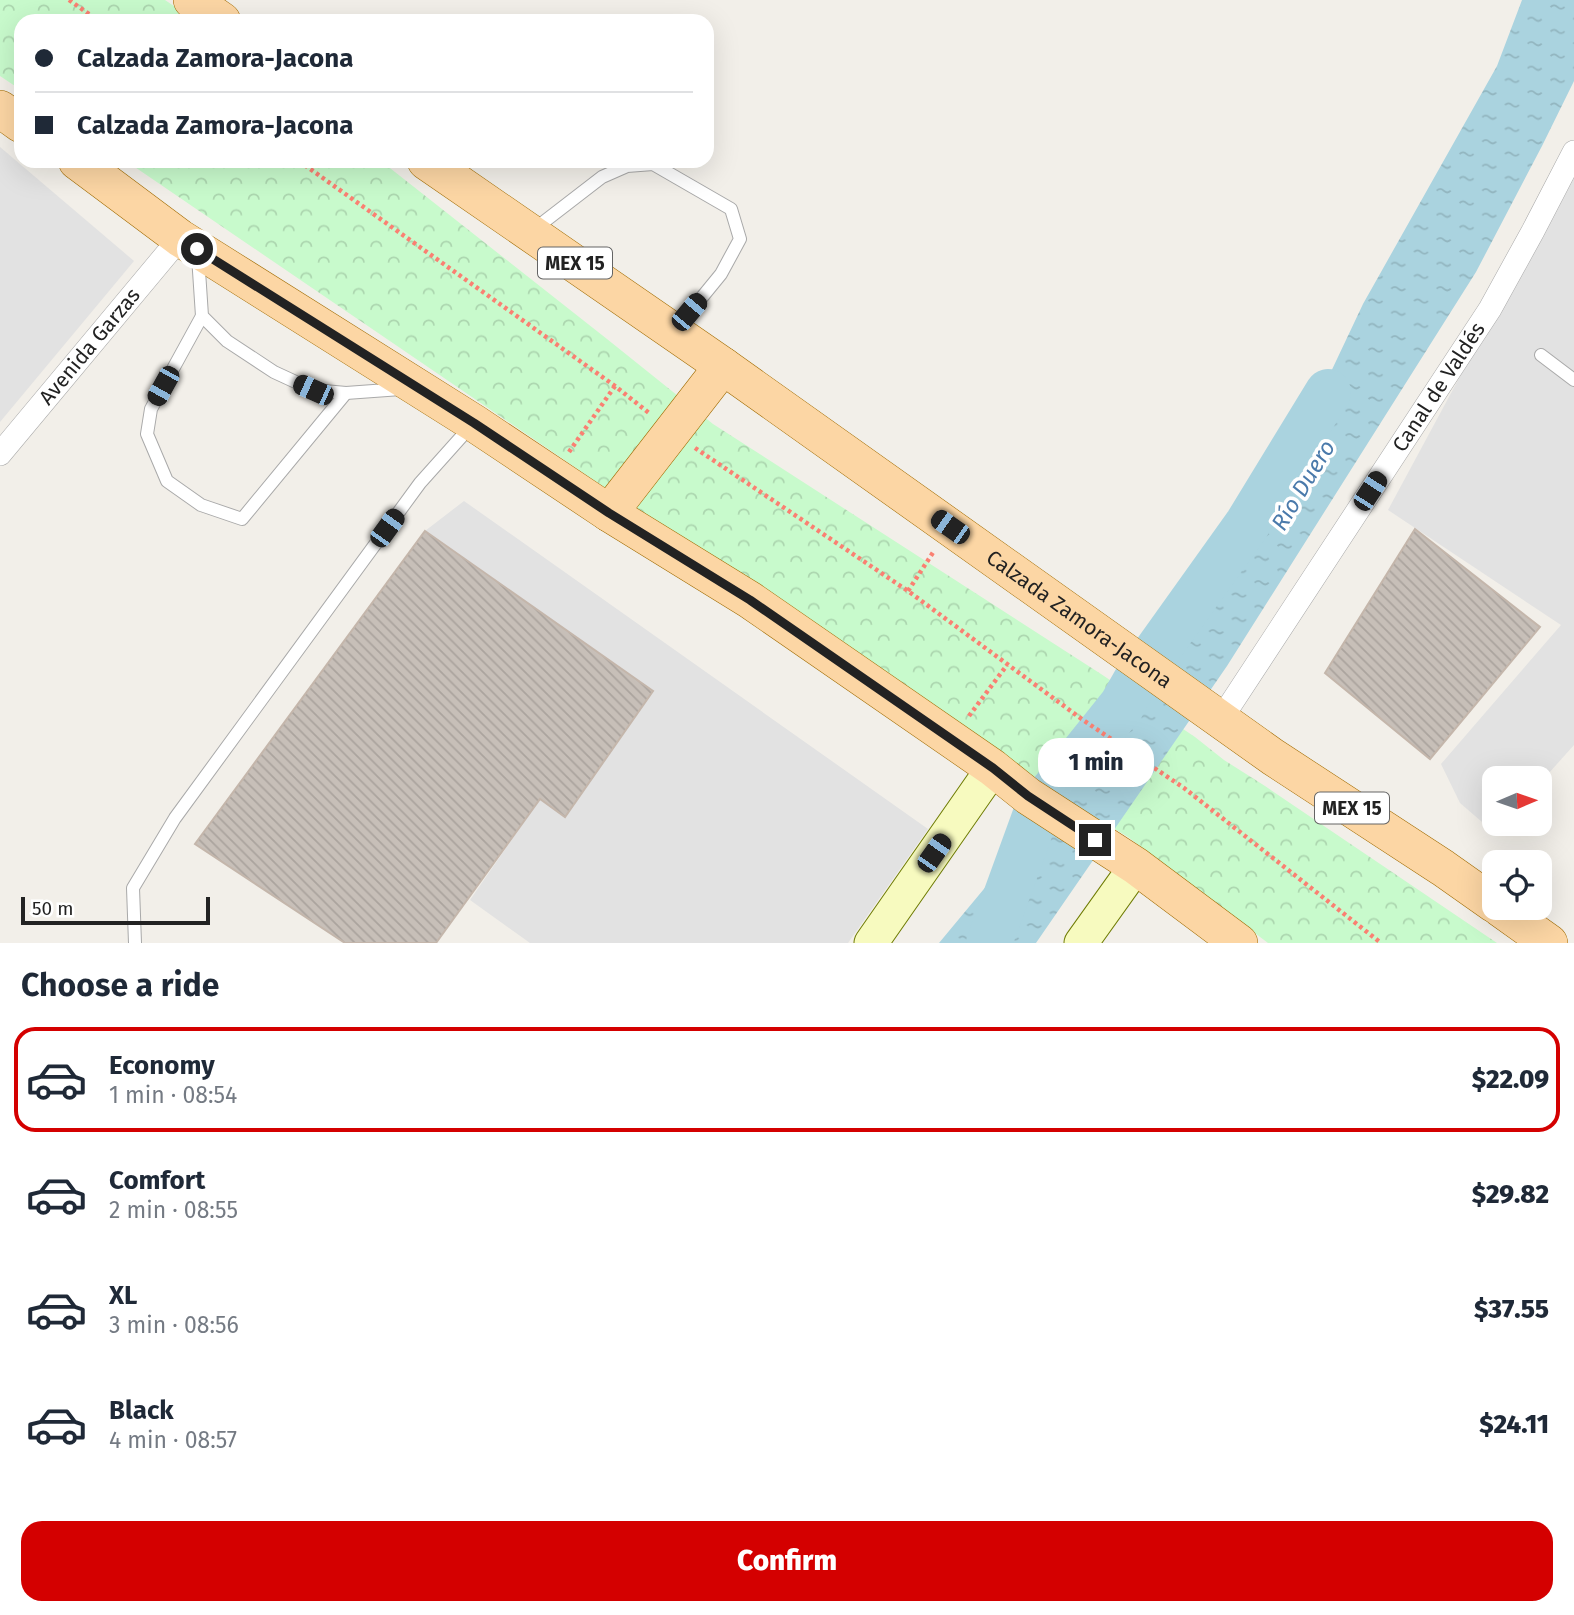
<!DOCTYPE html>
<html lang="en">
<head>
<meta charset="utf-8">
<style>
  :root { --surface:#fff; --page:#f2f2f3; --text:#1f2937; --muted:#747a83; --line:#e0e1e3; --accent:#d40000 }
  body { margin:0; font-family:"Fira Sans",sans-serif; background:var(--page); color:var(--text); height:100vh; display:flex; flex-direction:column; font-size:26px; white-space:nowrap }
  * { box-sizing:border-box; margin:0 }
  p { font-size:23px; color:var(--muted) }
  .icon { flex:none; width:38px; height:38px; fill:none; stroke:currentColor; stroke-width:2; stroke-linecap:round; stroke-linejoin:round }
  .map { position:relative; height:943px; overflow:hidden }
  .details { display:flex; flex-direction:column; background:var(--surface); flex:1 }
  .details>* { flex:none }
  .guide { position:absolute; left:14px; top:14px; width:700px; height:154px; border-radius:21px; box-shadow:0 7px 28px #0002; display:grid; align-content:center; height:154px; padding:0 21px; background:var(--surface) }
  .needle { width:46px; rotate:88deg }
  .fabs { position:absolute; left:1482px; top:766px; display:grid; gap:14px }
  .fabs a { display:grid; place-items:center; width:70px; height:70px; border-radius:14px; background:var(--surface); box-shadow:0 7px 28px #0002; font-size:35px }
  .scale { position:absolute; left:21px; bottom:18px; width:189px; box-sizing:border-box; padding-left:7px; border:4px solid #222; border-top:0; font-size:19px; line-height:24px; white-space:nowrap; color:#222; -webkit-text-stroke:5px #fff; paint-order:stroke }
  .end { position:absolute; width:32px; height:32px; margin:-16px; border:9px solid #222; background:#fff; box-shadow:0 0 0 4px #fff }
  .from { border-radius:50% }
  .bubble { position:absolute; height:49px; border-radius:21px; background:var(--surface); box-shadow:0 7px 28px #0002; font-size:23px; font-weight:800; line-height:49px; text-align:center }
  .car { position:absolute; width:21px; height:42px; margin:-21px -10px; border-radius:9px; box-shadow:0 0 5px 2px #0007; background:linear-gradient(#222 24%,#8ab4d8 0 40%,#222 0 76%,#8ab4d8 0 86%,#222 0) }
  .guide b { display:flex; align-items:center; gap:24px; height:66px; font-size:26px }
  .guide b+b { border-top:2px solid var(--line) }
  .guide i { width:18px; height:18px; background:var(--text) }
  ul { padding:0; list-style:none }
  li { display:flex; align-items:center; gap:21px; height:105px; margin:0 14px 10px; padding:0 7px; border:4px solid transparent; border-radius:21px }
  li div { flex:1 }
  li b { display:block; font-size:26px }
  li em { font-style:normal; font-weight:800 }
  li.active { border-color:var(--accent) }
  li>.icon { width:63px; height:63px; stroke-width:1.5 }
  h2 { padding:0 21px; font-size:32px; line-height:84px }
  .button { display:flex; gap:14px; margin-top:auto; padding:14px 21px }
  .button a { flex:1; height:80px; border-radius:21px; background:var(--accent); color:#fff; font-size:28px; font-weight:800; line-height:80px; text-align:center }
  .map>svg:first-child { display:block }
  .park { fill:url(#park-crowns) }
  .parking { fill:#e2e2e2 }
  .water { fill:url(#water-ripples) }
  .lines { fill:none; stroke-linecap:round; stroke-linejoin:round }
  .river { stroke:#aad3df; stroke-width:46 }
  .building { fill:url(#building-back-hatch); stroke:#c4b6ab; stroke-width:2 }
  .lane-casing { stroke:#a9a9a9; stroke-width:14 }
  .street-casing { stroke:#a9a9a9; stroke-width:24 }
  .secondary-casing { stroke:#707d05; stroke-width:35 }
  .primary-casing { stroke:#a06b00; stroke-width:38 }
  .path { stroke:#fa8072; stroke-width:4.5; stroke-dasharray:3.5 3.5; stroke-linecap:butt }
  .lane { stroke:#fff; stroke-width:12 }
  .street { stroke:#fff; stroke-width:23 }
  .secondary { stroke:#f7fabf; stroke-width:33 }
  .primary { stroke:#fcd6a4; stroke-width:37 }
  .route { stroke:#222; stroke-width:9 }
  .labels { text-anchor:middle; stroke-width:7; stroke-linejoin:round; paint-order:stroke }
  .shield { fill:#fff; stroke:#646464; stroke-width:2 }
  .shield-label { font-size:19px; font-weight:bold; fill:#222 }
  .street-label { font-size:21px; fill:#222; stroke:#fff }
  .water-label { font-size:23px; font-style:italic; fill:#4a7aab; stroke:#fff }
</style>
</head>
<body>
<div class="map">
<svg width="1574" height="943" viewBox="0 0 1574 943">
  <defs>
    <pattern id="park-crowns" width="20" height="18" patternUnits="userSpaceOnUse" patternTransform="scale(1.75)"><rect width="20" height="18" fill="#c8facc"/><path d="M2 6a3 3 0 1 1 6 0M12 15a3 3 0 1 1 6 0" fill="none" stroke="#acd6af"/></pattern>
    <pattern id="water-ripples" width="26" height="14" patternUnits="userSpaceOnUse" patternTransform="scale(1.75)"><rect width="26" height="14" fill="#aad3df"/><path d="M2 4q2-2 4 0t4 0M15 11q2-2 4 0t4 0" fill="none" stroke="#92b5bf"/></pattern>
    <pattern id="building-back-hatch" width="6" height="6" patternUnits="userSpaceOnUse" patternTransform="scale(1.75)"><rect width="6" height="6" fill="#c7bfb8"/><path d="M-1 5l2 2M0 0l6 6M5-1l2 2" fill="none" stroke="#aba49e"/></pattern>
  </defs>
  <rect width="100%" height="100%" fill="#f2efe9"/>
  <g class="park">
    <polygon points="0,0 165,0 196,21 21,21 21,90 0,76"/>
    <polygon points="126,161 381,161 607,339 713,424 1101,674 1195,737 1224,760 1265,786 1497,943 1268,943 1128,837 1035,781"/>
  </g>
  <g class="parking">
    <polygon points="0,147 134,261 0,422"/>
    <polygon points="1574,165 1574,745 1540,783 1540,779 1494,779 1494,824 1504,824 1496,834 1460,803 1441,764 1561,625 1388,510"/>
    <polygon points="464,501 928,829 848,943 530,943 470,900 540,799 564,816 652,691 425,531"/>
  </g>
  <polygon class="water" points="1522,0 1574,0 1574,81 1542,146 1476,272 1227,666 1036,943 939,943 998,872 1173,641 1285,469 1363,304 1497,66"/>
  <g class="lines">
    <polyline class="river" points="989,943 1037,811 1122,705 1138,677 1248,523 1328,392"/>
  </g>
  <g class="building">
    <polygon points="1415,529 1540,627 1430,759 1325,673"/>
    <polygon points="425,531 653,691 565,817 540,799 436,943 345,943 195,844"/>
  </g>
  <g class="lines">
    <g class="lane-casing">
      <g id="lane">
        <polyline points="497,161 498,161"/>
        <polyline points="532,231 602,177 627,166 653,164 731,209 740,239 721,274 676,329"/>
        <polyline points="198,256 202,316 227,341 274,372 313,390 346,393 401,389"/>
        <polyline points="202,316 151,409 147,434 167,481 201,505 242,519 346,393"/>
        <polyline points="1541,355 1574,380"/>
        <polyline points="135,943 133,888 175,818 420,483 471,426"/>
      </g>
    </g>
    <g class="street-casing">
      <g id="street">
        <path id="s1" d="M0 454 180 238"/>
        <path id="s2" d="M1221 719 1490 309 1533 231 1574 152"/>
      </g>
    </g>
    <g class="secondary-casing">
      <g id="secondary">
        <polyline points="871,943 993,768"/>
        <polyline points="1081,943 1136,866"/>
      </g>
    </g>
    <g class="primary-casing">
      <g id="primary">
        <polyline points="192,0 222,21"/>
        <polyline points="0,109 21,124"/>
        <polyline points="77,161 180,238 474,423 609,513 750,600 993,768 1028,796 1136,866 1239,943"/>
        <path id="s3" d="M426 161 723 366 1273 757 1443 868 1494 904"/>
        <polyline points="609,513 723,366"/>
        <polyline points="1500,908 1549,943"/>
      </g>
    </g>
    <g class="path">
      <polyline points="69,0 99,21"/>
      <polyline points="299,161 615,386 649,413"/>
      <polyline points="695,448 908,591 1083,720 1184,788 1381,943"/>
      <polyline points="569,452 615,386"/>
      <polyline points="908,591 934,551"/>
      <polyline points="969,716 1007,665"/>
    </g>
    <use href="#lane" class="lane"/>
    <use href="#street" class="street"/>
    <use href="#secondary" class="secondary"/>
    <use href="#primary" class="primary"/>
  </g>
  <g class="lines">
    <polyline class="route" points="197,249 474,423 609,513 750,600 993,768 1028,796 1095,840"/>
  </g>
  <g class="labels">
    <g class="shield">
      <rect x="538" y="247.5" width="74" height="31" rx="5"/>
      <rect x="1315" y="792.5" width="74" height="31" rx="5"/>
    </g>
    <g class="shield-label">
      <text x="575" y="270">MEX 15</text>
      <text x="1352" y="815">MEX 15</text>
    </g>
    <g class="street-label">
      <text dy="7" stroke="none"><textPath href="#s1" startOffset="140">Avenida Garzas</textPath></text>
      <text dy="7" stroke="none"><textPath href="#s2" startOffset="397">Canal de Valdés</textPath></text>
      <text dy="7" stroke="none"><textPath href="#s3" startOffset="798">Calzada Zamora-Jacona</textPath></text>
    </g>
    <g class="water-label">
      <text transform="translate(1303 485) rotate(-59)" y="8">Río Duero</text>
    </g>
  </g>
</svg>
<div class="fabs">
<a><svg class="needle" viewBox="-14 -14 28 28"><path d="M0-13l5 13h-10z" fill="#e53935"/><path d="M0 13l5-13h-10z" fill="#747a83"/></svg></a>
<a><svg class="icon" aria-label="locate" viewBox="0 0 24 24"><circle cx="12" cy="12" r="6"/><path d="M12 2v4M12 18v4M2 12h4M18 12h4"/></svg></a>
</div>
<div class="scale">50 m</div>
<i class="end from" style="left:197px;top:249px"></i>
<i class="end" style="left:1095px;top:840px"></i>
<div class="bubble" style="left:1038px;top:738px;width:116px">1 min</div>
<i class="car" style="left:689px;top:312px;rotate:40deg"></i>
<i class="car" style="left:163px;top:386px;rotate:209deg"></i>
<i class="car" style="left:313px;top:390px;rotate:294deg"></i>
<i class="car" style="left:1370px;top:491px;rotate:33deg"></i>
<i class="car" style="left:950px;top:527px;rotate:305deg"></i>
<i class="car" style="left:387px;top:528px;rotate:36deg"></i>
<i class="car" style="left:934px;top:853px;rotate:35deg"></i>
<div class="guide">
<b><i class="from"></i>Calzada Zamora-Jacona</b>
<b><i></i>Calzada Zamora-Jacona</b>
</div>
</div>
<section class="details">
<h2>Choose a ride</h2>
<ul>
<li class="active"><svg class="icon" aria-label="car" viewBox="0 0 24 24"><path d="M5 17H2v-5l4-1 3-4h7l3 4 3 1v5h-3M9 17h6M6 11h13"/><circle cx="7" cy="17" r="2"/><circle cx="17" cy="17" r="2"/></svg><div><b>Economy</b><p>1 min · 08:54</p></div><em>$22.09</em></li>
<li><svg class="icon" aria-label="car" viewBox="0 0 24 24"><path d="M5 17H2v-5l4-1 3-4h7l3 4 3 1v5h-3M9 17h6M6 11h13"/><circle cx="7" cy="17" r="2"/><circle cx="17" cy="17" r="2"/></svg><div><b>Comfort</b><p>2 min · 08:55</p></div><em>$29.82</em></li>
<li><svg class="icon" aria-label="car" viewBox="0 0 24 24"><path d="M5 17H2v-5l4-1 3-4h7l3 4 3 1v5h-3M9 17h6M6 11h13"/><circle cx="7" cy="17" r="2"/><circle cx="17" cy="17" r="2"/></svg><div><b>XL</b><p>3 min · 08:56</p></div><em>$37.55</em></li>
<li><svg class="icon" aria-label="car" viewBox="0 0 24 24"><path d="M5 17H2v-5l4-1 3-4h7l3 4 3 1v5h-3M9 17h6M6 11h13"/><circle cx="7" cy="17" r="2"/><circle cx="17" cy="17" r="2"/></svg><div><b>Black</b><p>4 min · 08:57</p></div><em>$24.11</em></li>
</ul>
<div class="button"><a>Confirm</a></div>
</section>
</body>
</html>
